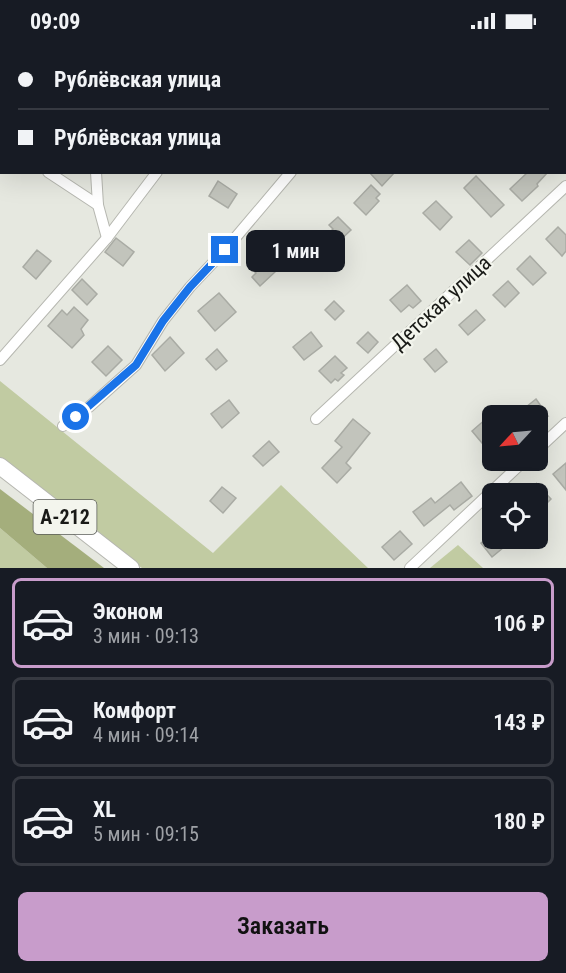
<!DOCTYPE html>
<html lang="ru">
<head>
<meta charset="utf-8">
<style>
  :root { --surface:#171b24; --page:#242831; --text:#f1f3f6; --muted:#9ea1a6; --line:#363941; --accent:#c89ccb }
  body { margin:0; font-family:"Roboto Condensed",sans-serif; background:var(--page); color:var(--text); height:100vh; display:flex; flex-direction:column; font-size:22px; white-space:nowrap }
  * { box-sizing:border-box; margin:0 }
  p { font-size:20px; color:var(--muted) }
  .icon { flex:none; width:33px; height:33px; fill:none; stroke:currentColor; stroke-width:2; stroke-linecap:round; stroke-linejoin:round }
  .map { position:relative; height:526px; overflow:hidden }
  .side { display:flex; flex-direction:column; background:var(--surface); flex:1 }
  .side>* { flex:none }
  .guide { position:absolute; left:0px; top:0px; width:567px; height:132px; box-shadow:0 6px 24px #0002; display:grid; align-content:center; height:132px; padding:0 18px; background:var(--surface) }
  .needle { width:39px; rotate:244deg }
  .buttons { position:absolute; left:482px; top:363px; display:grid; gap:12px }
  .buttons a { display:grid; place-items:center; width:66px; height:66px; border-radius:9px; background:var(--surface); box-shadow:0 6px 24px #0002; font-size:30px }
  .end { position:absolute; width:27px; height:27px; margin:-14px; border:8px solid #1a73e8; background:#fff; box-shadow:0 0 0 3px #fff }
  .from { border-radius:50% }
  .bubble { position:absolute; height:42px; border-radius:9px; background:var(--surface); box-shadow:0 6px 24px #0002; font-size:20px; font-weight:600; line-height:42px; text-align:center }
  .guide b { display:flex; align-items:center; gap:21px; height:57px; font-size:22px }
  .guide b+b { border-top:2px solid var(--line) }
  .guide i { width:15px; height:15px; background:var(--text) }
  ul { padding:10px 0 0; list-style:none }
  li { display:flex; align-items:center; gap:18px; height:90px; margin:0 12px 9px; padding:0 6px; border:3px solid var(--line); border-radius:9px }
  li div { flex:1 }
  li b { display:block; font-size:22px }
  li em { font-style:normal; font-weight:600 }
  li.on { border-color:var(--accent) }
  li>.icon { width:54px; height:54px; stroke-width:1.5 }
  .primary-button { display:flex; gap:12px; margin-top:auto; padding:12px 18px }
  .primary-button a { flex:1; height:69px; border-radius:9px; background:var(--accent); color:#111; font-size:24px; font-weight:600; line-height:69px; text-align:center }
  .status { display:flex; justify-content:space-between; align-items:center; height:42px; padding:0 30px; background:var(--surface); direction:ltr }
  .status svg { height:16px; fill:currentColor }
  .map>svg:first-child { display:block }
  .green { fill:#c1cba2 }
  .forest { fill:#a4ae7c }
  .building { fill:#c2c4bc; stroke:#a9aba4; stroke-width:1.5 }
  .lines { fill:none; stroke-linecap:round; stroke-linejoin:round }
  .minor-casing { stroke:#b6b7b0; stroke-width:12 }
  .highway-casing { stroke:#b6b7b0; stroke-width:18 }
  .minor { stroke:#fff; stroke-width:10 }
  .highway { stroke:#fff; stroke-width:16 }
  .route { stroke:#1a73e8; stroke-width:8 }
  .labels { text-anchor:middle; stroke-width:4.5; stroke-linejoin:round; paint-order:stroke }
  .shield { fill:#f3f5ed; stroke:#5a5c57; stroke-width:1.5 }
  .shield-label { font-size:20px; font-weight:bold; fill:#191a17 }
  .street-label { font-size:21px; fill:#191a17; stroke:#f3f5ed }
</style>
</head>
<body>
<div class="status"><b>09:09</b><svg viewBox="0 0 49 12"><path d="M0 12V9h3v3zM5 12V6h3v6zM10 12V3h3v9zM15 12V0h3v12zM26 1h20v11H26zM47 4h2v5h-2z"/></svg></div>
<div class="map">
<svg width="566" height="526" viewBox="0 0 566 526">
  <rect width="100%" height="100%" fill="#e6e8e0"/>
  <g class="green">
    <polygon points="0,339 213,511 281,443 368,526 142,526 108,502 0,416"/>
    <polygon points="0,486 47,526 0,526"/>
    <polygon points="458,503 483,526 430,526"/>
  </g>
  <polygon class="forest" points="0,447 104,526 47,526 0,486"/>
  <g class="building">
    <polygon points="369,130 395,130 382,144"/>
    <polygon points="528,130 548,130 537,142 538,144 522,159 510,147"/>
    <polygon points="476,134 504,163 491,175 464,146"/>
    <polygon points="218,139 237,152 228,166 209,154"/>
    <polygon points="371,143 380,152 376,156 379,159 366,173 354,161"/>
    <polygon points="436,159 452,175 440,188 423,171"/>
    <polygon points="338,175 351,188 337,201 328,192 333,187 329,183"/>
    <polygon points="558,185 566,193 566,209 562,214 546,197"/>
    <polygon points="116,196 134,210 123,224 105,210"/>
    <polygon points="469,198 482,211 470,223 456,210"/>
    <polygon points="37,208 51,219 36,237 23,225"/>
    <polygon points="530,214 546,231 533,243 517,227"/>
    <polygon points="267,220 276,229 260,244 252,235 256,231 252,227 259,221 262,225"/>
    <polygon points="82,237 97,252 87,263 72,248"/>
    <polygon points="508,239 519,251 505,265 493,253"/>
    <polygon points="407,243 421,259 413,266 409,263 401,270 390,258"/>
    <polygon points="219,251 236,270 215,289 198,269"/>
    <polygon points="334,259 344,269 335,278 325,268"/>
    <polygon points="74,265 88,278 81,287 84,293 72,306 48,284 62,268 67,273"/>
    <polygon points="476,268 485,278 468,293 459,283"/>
    <polygon points="311,290 322,304 304,318 293,305"/>
    <polygon points="368,290 378,300 368,311 357,301"/>
    <polygon points="170,295 184,311 165,329 152,313"/>
    <polygon points="108,304 122,318 106,334 92,320"/>
    <polygon points="217,307 227,319 216,328 206,317"/>
    <polygon points="436,307 447,320 435,330 424,317"/>
    <polygon points="335,314 347,326 341,331 344,333 338,339 335,337 331,341 319,329"/>
    <polygon points="536,357 548,374 515,374 526,365"/>
    <polygon points="229,358 239,371 222,386 211,372"/>
    <polygon points="487,376 492,382 492,413 472,389"/>
    <polygon points="353,377 370,391 346,421 351,426 337,441 322,426 342,405 335,399"/>
    <polygon points="269,399 279,410 263,424 253,414"/>
    <polygon points="566,421 566,448 553,432"/>
    <polygon points="461,440 472,454 454,468 450,463 424,484 413,470 431,456 435,461"/>
    <polygon points="537,442 551,457 537,471"/>
    <polygon points="222,445 236,456 223,471 210,459"/>
    <polygon points="400,489 412,502 394,518 382,505"/>
    <polygon points="487,496 515,496 492,515 481,501"/>
  </g>
  <g class="lines">
    <g class="minor-casing">
      <g id="minor">
        <polyline points="5,0 5,2"/>
        <polyline points="90,0 90,2"/>
        <polyline points="258,2 259,0"/>
        <polyline points="470,2 472,0"/>
        <polyline points="566,103 566,104"/>
        <polyline points="48,130 98,163"/>
        <polyline points="96,130 98,163 107,196"/>
        <polyline points="0,318 107,196 157,130"/>
        <polyline points="316,377 566,144"/>
        <polyline points="63,384 89,365 136,323 163,279 190,245 225,208 291,130"/>
        <polyline points="537,408 566,381"/>
        <polyline points="410,526 525,418"/>
      </g>
    </g>
    <g class="highway-casing">
      <polyline id="highway" points="0,424 131,526"/>
    </g>
    <use href="#minor" class="minor"/>
    <use href="#highway" class="highway"/>
  </g>
  <g class="lines">
    <polyline class="route" points="76,375 136,323 163,279 190,245 225,208"/>
  </g>
  <g class="labels">
    <rect class="shield" x="33.5" y="458" width="63" height="34" rx="4.5"/>
    <g class="shield-label">
      <text x="65" y="482">А-212</text>
    </g>
    <g class="street-label">
      <text transform="translate(441 261) rotate(-43)" y="7">Детская улица</text>
    </g>
  </g>
</svg>
<div class="buttons">
<a><svg class="needle" viewBox="-14 -14 28 28"><path d="M0-13l5 13h-10z" fill="#e53935"/><path d="M0 13l5-13h-10z" fill="#9ea1a6"/></svg></a>
<a><svg class="icon" aria-label="locate" viewBox="0 0 24 24"><circle cx="12" cy="12" r="6"/><path d="M12 2v4M12 18v4M2 12h4M18 12h4"/></svg></a>
</div>
<i class="end from" style="left:76px;top:375px"></i>
<i class="end" style="left:225px;top:208px"></i>
<div class="bubble" style="left:246px;top:188px;width:99px">1 мин</div>
<div class="guide">
<b><i class="from"></i>Рублёвская улица</b>
<b><i></i>Рублёвская улица</b>
</div>
</div>
<section class="side">
<ul>
<li class="on"><svg class="icon" aria-label="car" viewBox="0 0 24 24"><path d="M5 17H2v-5l4-1 3-4h7l3 4 3 1v5h-3M9 17h6M6 11h13"/><circle cx="7" cy="17" r="2"/><circle cx="17" cy="17" r="2"/></svg><div><b>Эконом</b><p>3 мин · 09:13</p></div><em>106 ₽</em></li>
<li><svg class="icon" aria-label="car" viewBox="0 0 24 24"><path d="M5 17H2v-5l4-1 3-4h7l3 4 3 1v5h-3M9 17h6M6 11h13"/><circle cx="7" cy="17" r="2"/><circle cx="17" cy="17" r="2"/></svg><div><b>Комфорт</b><p>4 мин · 09:14</p></div><em>143 ₽</em></li>
<li><svg class="icon" aria-label="car" viewBox="0 0 24 24"><path d="M5 17H2v-5l4-1 3-4h7l3 4 3 1v5h-3M9 17h6M6 11h13"/><circle cx="7" cy="17" r="2"/><circle cx="17" cy="17" r="2"/></svg><div><b>XL</b><p>5 мин · 09:15</p></div><em>180 ₽</em></li>
</ul>
<div class="primary-button"><a>Заказать</a></div>
</section>
</body>
</html>
